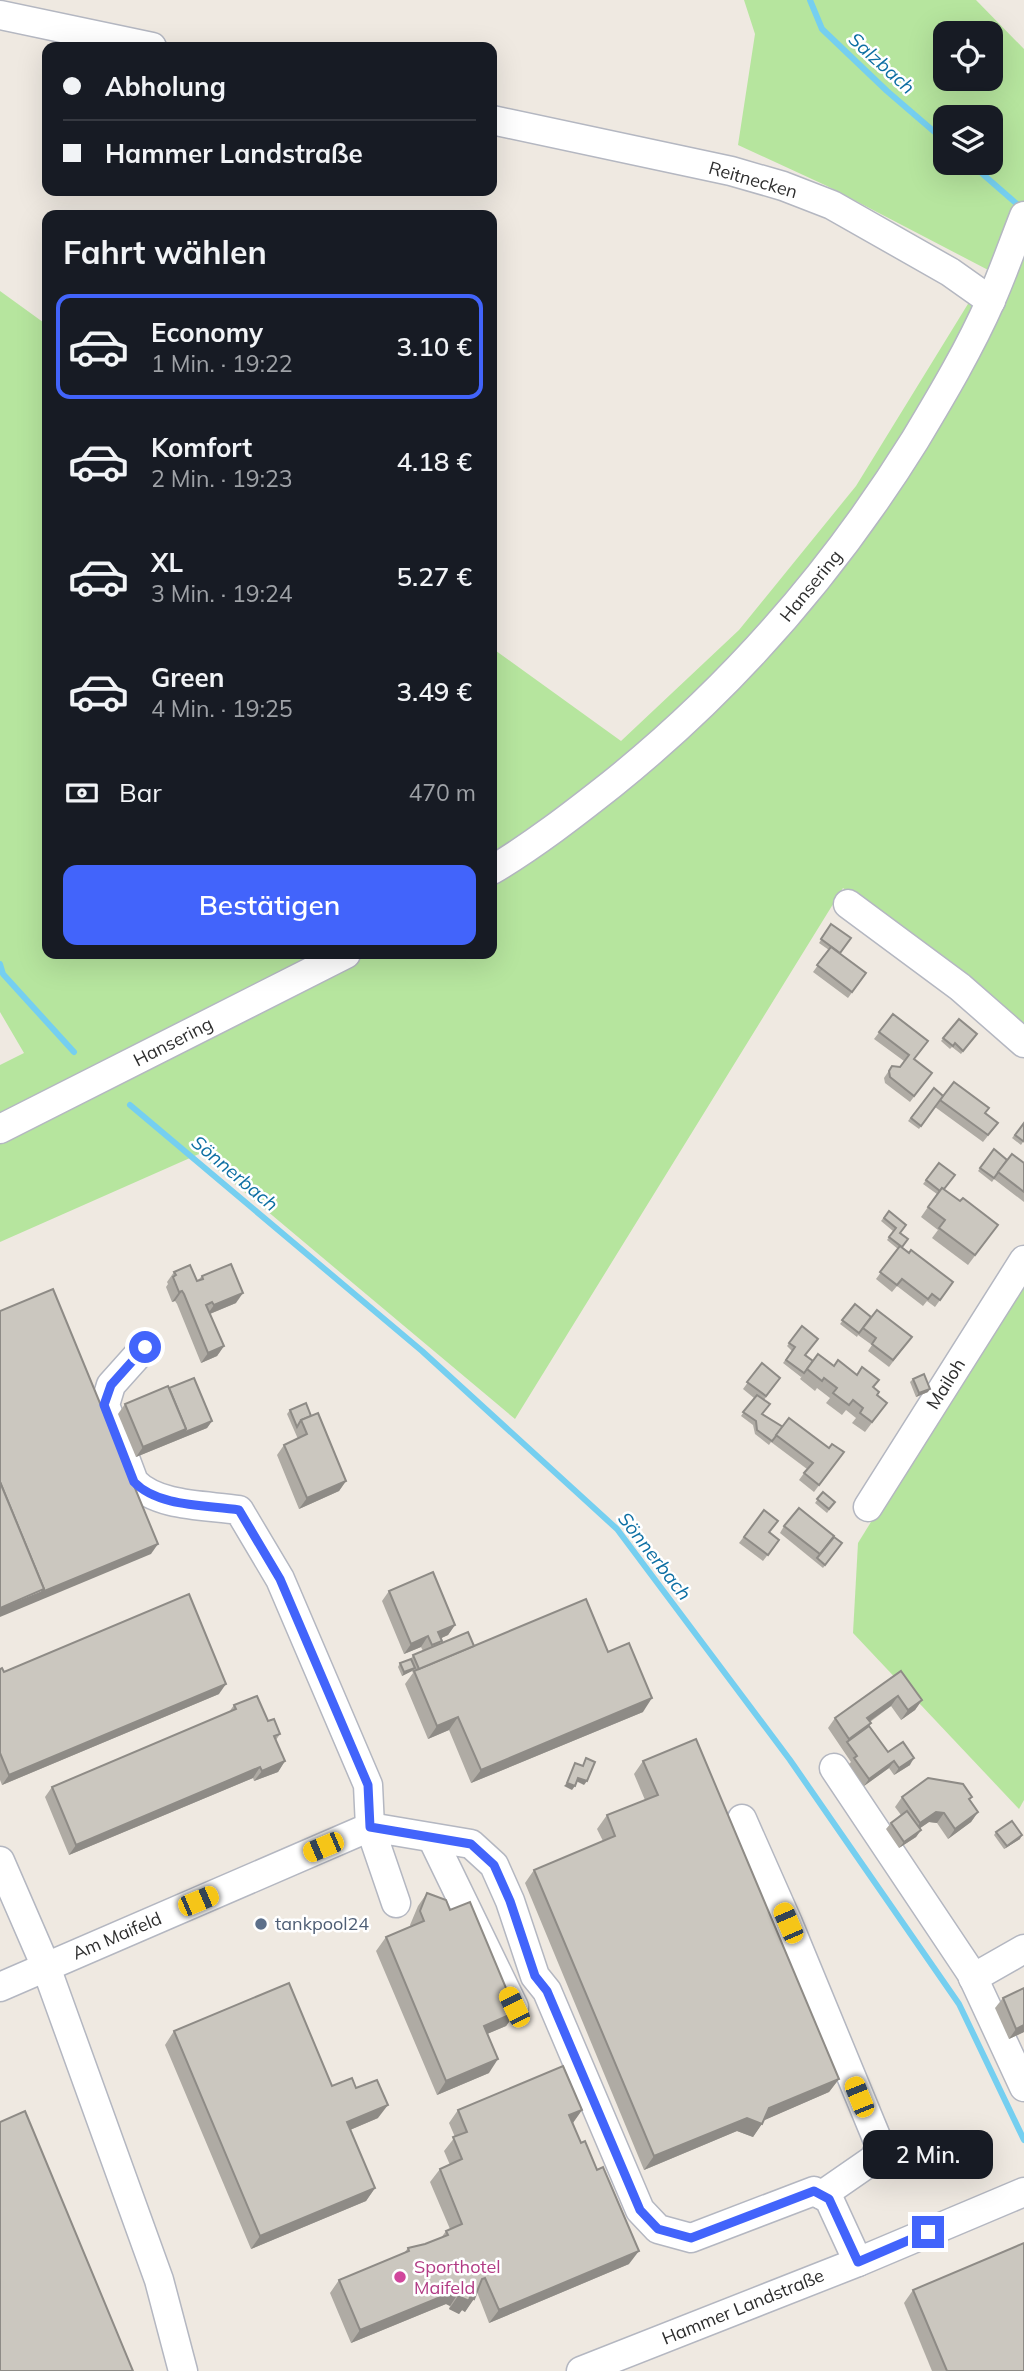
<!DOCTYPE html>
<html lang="de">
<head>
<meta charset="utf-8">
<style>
  :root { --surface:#171b24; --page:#242831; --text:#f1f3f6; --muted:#9ea1a6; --line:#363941; --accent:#4264fb }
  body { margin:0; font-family:Mulish,sans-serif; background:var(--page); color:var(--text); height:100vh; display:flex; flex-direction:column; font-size:26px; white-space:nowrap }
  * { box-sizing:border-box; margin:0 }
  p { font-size:23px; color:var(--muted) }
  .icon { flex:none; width:38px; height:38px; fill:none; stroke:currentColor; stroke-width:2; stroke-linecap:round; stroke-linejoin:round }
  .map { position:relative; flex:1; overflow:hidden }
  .panel { position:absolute; left:42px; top:210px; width:455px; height:749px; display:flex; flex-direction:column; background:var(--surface); border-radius:14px; box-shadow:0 7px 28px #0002 }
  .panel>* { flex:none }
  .guide { position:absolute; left:42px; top:42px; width:455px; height:154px; border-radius:14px; box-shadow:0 7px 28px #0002; display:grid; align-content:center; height:154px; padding:0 21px; background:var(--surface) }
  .controls { position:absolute; left:933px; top:21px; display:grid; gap:14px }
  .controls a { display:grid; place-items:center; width:70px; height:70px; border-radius:14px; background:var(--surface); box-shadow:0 7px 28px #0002; font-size:35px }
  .end { position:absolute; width:32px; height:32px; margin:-16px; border:9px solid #4264fb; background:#fff; box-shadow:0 0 0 4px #fff }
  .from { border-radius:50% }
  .bubble { position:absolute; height:49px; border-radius:14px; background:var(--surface); box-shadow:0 7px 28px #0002; font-size:23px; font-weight:600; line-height:49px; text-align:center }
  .car { position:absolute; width:21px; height:42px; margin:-21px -10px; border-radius:9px; box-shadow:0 0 5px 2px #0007; background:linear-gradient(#f5c518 24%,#345 0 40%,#f5c518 0 76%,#345 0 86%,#f5c518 0) }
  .guide b { display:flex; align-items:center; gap:24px; height:66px; font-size:26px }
  .guide b+b { border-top:2px solid var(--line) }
  .guide i { width:18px; height:18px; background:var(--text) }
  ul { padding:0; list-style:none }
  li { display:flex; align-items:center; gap:21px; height:105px; margin:0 14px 10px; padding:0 7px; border:4px solid transparent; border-radius:14px }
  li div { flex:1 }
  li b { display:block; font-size:26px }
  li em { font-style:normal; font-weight:600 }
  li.active { border-color:var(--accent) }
  li>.icon { width:63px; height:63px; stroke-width:1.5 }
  h2 { padding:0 21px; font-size:32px; line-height:84px }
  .pay { display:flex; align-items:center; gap:18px; height:77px; padding:0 21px; font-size:26px }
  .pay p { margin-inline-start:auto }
  .action { display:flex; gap:14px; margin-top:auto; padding:14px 21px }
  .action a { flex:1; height:80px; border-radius:14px; background:var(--accent); color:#fff; font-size:28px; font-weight:600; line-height:80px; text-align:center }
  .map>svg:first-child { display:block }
  .green { fill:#b6e59e; fill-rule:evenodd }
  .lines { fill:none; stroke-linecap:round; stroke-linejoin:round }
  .stream { stroke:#75cff0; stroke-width:6 }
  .minor-casing { stroke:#b4b7c1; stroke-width:31 }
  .minor { stroke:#fff; stroke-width:28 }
  .wall { fill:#afaba4 }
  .shaded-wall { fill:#8e8b86 }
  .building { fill:#cbc7bf; stroke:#8e8b86; stroke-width:2 }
  .route { stroke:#4264fb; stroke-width:9 }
  .service-dot { fill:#5c6f8a; stroke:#fff; stroke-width:2.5 }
  .hotel-dot { fill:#d1479c; stroke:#fff; stroke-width:2.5 }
  .labels { text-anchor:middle; stroke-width:5; stroke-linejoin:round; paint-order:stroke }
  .street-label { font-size:18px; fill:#2e2e2e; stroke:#fff }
  .service-label { font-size:18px; fill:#4e5e75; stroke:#fff; text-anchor:start }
  .hotel-label { font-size:18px; fill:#b23c85; stroke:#fff; text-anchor:start }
  .water-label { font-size:19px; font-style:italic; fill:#0d6fa3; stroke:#fff }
</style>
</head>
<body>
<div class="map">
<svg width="1024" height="2371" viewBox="0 0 1024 2371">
  <rect width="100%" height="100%" fill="#efe9e1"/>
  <g class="green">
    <path d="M744 0H976L1024 49V1030L843 888 515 1419 199 1154 0 1242V1065L24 1053 0 1012V291L47 325V954H492V648L621 741 739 630 856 486 971 299 992 272 827 186 738 145 755 34ZM945 33H990V79H945ZM945 117H990V163H945Z"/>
    <polygon points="1024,1274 1024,1800 1019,1809 853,1633 858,1543"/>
  </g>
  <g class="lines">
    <g class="stream">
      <polyline points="810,0 822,29 887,91 945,141"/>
      <polyline points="970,163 1017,204"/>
      <polyline points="0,964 3,974 74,1052"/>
      <polyline points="130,1105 422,1351 617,1529 790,1760 959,2004 1024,2140"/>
    </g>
    <g class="minor-casing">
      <g id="minor">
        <polyline points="0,15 152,47"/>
        <polyline points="492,120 731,171 783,186 832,205 950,272 991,301"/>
        <path d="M492 870C534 845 574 814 612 784 734 686 833 572 915 440 942 395 970 348 991 300 1003 273 1013 244 1024 216"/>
        <polyline points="848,904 960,987 1024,1043"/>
        <polyline points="0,1129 346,954"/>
        <polyline points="868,1507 1024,1260"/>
        <polyline points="834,1768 971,1973 1024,2087"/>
        <polyline points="742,1819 788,1923 880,2146 874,2159 822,2195"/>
        <polyline points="432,1838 514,2007"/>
        <polyline points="0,1861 46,1967 159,2280 183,2371"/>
        <polyline points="396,1903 370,1827 471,1844 494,1865 510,1901 535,1976 547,1991 640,2210 658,2229 691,2238 814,2191 829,2199 858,2262"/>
        <polyline points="973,1978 1024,1949"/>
        <path d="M0 1987 370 1827 368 1785 280 1579 239 1510C206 1505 158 1507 134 1482L105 1405 111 1385 145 1347"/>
        <polyline points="581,2371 858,2262 1024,2192"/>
      </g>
    </g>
    <use href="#minor" class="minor"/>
  </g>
  <g class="wall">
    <polygon points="831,924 840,954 866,973 848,998 813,972 829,950 819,943"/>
    <polygon points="893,1014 914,1059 932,1073 910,1102 885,1083 884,1078 892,1066 900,1067 904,1061 874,1039"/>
    <polygon points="959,1019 977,1034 961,1054 952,1047 950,1049 941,1041"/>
    <polygon points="954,1082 985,1113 998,1123 983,1142 935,1107"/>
    <polygon points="934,1088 943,1096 919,1129 908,1121"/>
    <polygon points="1024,1123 1024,1143 1023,1142 1021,1145 1012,1138"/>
    <polygon points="994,1149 1007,1160 1024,1163 1024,1202 994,1179 992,1182 978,1171"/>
    <polygon points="939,1163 944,1190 960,1201 998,1225 968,1265 932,1238 938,1230 921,1217 937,1194 923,1184"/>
    <polygon points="889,1211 900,1233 902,1247 953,1282 935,1307 927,1301 923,1306 897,1286 892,1292 876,1279 898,1249 887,1240 893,1231 881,1221"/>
    <polygon points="174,1272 197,1281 202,1276 236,1303 210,1314 224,1346 217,1356 201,1363 177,1304 175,1301 172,1302 166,1287 168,1284 167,1282"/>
    <polygon points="855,1304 871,1317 912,1337 889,1367 868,1351 872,1345 858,1335 857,1337 840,1324"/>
    <polygon points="802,1326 805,1355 813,1361 834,1366 874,1388 877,1395 887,1403 865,1432 852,1423 856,1418 846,1410 842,1415 826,1403 830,1398 817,1388 815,1391 800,1379 802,1376 801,1377 783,1363 792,1351 787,1346"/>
    <polygon points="762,1363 780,1378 764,1400 763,1414 783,1427 829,1448 844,1452 814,1492 799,1480 807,1469 771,1442 769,1445 755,1434 753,1425 741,1416 754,1398 743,1389"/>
    <polygon points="913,1379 928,1392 916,1397 910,1382"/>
    <polygon points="125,1404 212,1421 207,1428 136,1457 118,1414"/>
    <polygon points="290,1410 311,1416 346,1481 339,1491 299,1509 277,1455 284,1445 298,1439 287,1414"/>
    <polygon points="823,1492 835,1502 827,1513 815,1503"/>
    <polygon points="764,1510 769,1532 779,1540 763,1561 739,1543"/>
    <polygon points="784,1526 842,1543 823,1568 780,1533"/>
    <polygon points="389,1591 455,1625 448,1635 441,1638 439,1644 608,1652 643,1712 471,1783 449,1730 428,1739 405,1684 413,1673 412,1671 402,1676 398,1667 400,1663 411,1659 413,1655 423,1651 421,1647 404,1654 382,1601"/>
    <polygon points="0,1669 4,1672 219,1694 2,1785 0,1780"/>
    <polygon points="901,1671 922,1700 915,1710 901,1720 891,1706 870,1722 871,1723 869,1726 888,1752 910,1765 894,1775 889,1768 864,1786 849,1764 851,1762 828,1728 835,1718"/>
    <polygon points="234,1705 268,1721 280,1734 276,1740 285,1761 278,1772 254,1781 253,1778 69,1855 45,1797 52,1787 229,1712"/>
    <polygon points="643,1761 839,2079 829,2092 764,2120 753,2137 737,2131 644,2170 525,1883 534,1870 603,1841 597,1829 607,1815 645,1800 634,1774"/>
    <polygon points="902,1797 970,1800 978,1812 971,1822 948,1839 937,1823 929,1822 920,1828 921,1830 916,1837 899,1848 886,1829 891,1823 901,1815 895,1807"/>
    <polygon points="996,1832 1020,1839 1004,1849 994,1835"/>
    <polygon points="427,1893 450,1910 516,2012 506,2026 487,2034 489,2073 437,2095 376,1951 386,1937 411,1927 410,1925 418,1906"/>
    <polygon points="1024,1988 1024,2032 1009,2039 995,2008 1003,1998"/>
    <polygon points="174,2031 332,2086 356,2088 378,2118 350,2130 375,2188 366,2201 251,2249 165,2045"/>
    <polygon points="458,2110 582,2110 573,2123 629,2264 489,2323 477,2292 465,2312 462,2310 459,2314 449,2309 450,2306 446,2304 351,2343 330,2293 339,2280 404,2253 408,2248 425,2244 441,2238 446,2231 450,2229 430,2182 440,2169 450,2165 444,2151 455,2137 449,2123"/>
    <polygon points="913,2290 1024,2371 932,2371 904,2303"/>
  </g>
  <g class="shaded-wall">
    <polygon points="182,1291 175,1301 172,1302 179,1292"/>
    <polygon points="243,1293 236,1303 207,1315 214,1305"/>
    <polygon points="224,1346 217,1356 201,1363 208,1353"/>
    <polygon points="930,1389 928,1392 916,1397 919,1393"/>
    <polygon points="212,1421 207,1428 136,1457 143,1447 186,1429"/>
    <polygon points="346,1481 339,1491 299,1509 307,1498"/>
    <polygon points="158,1544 151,1554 0,1617 0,1608"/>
    <polygon points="455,1625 448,1635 431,1643 438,1632"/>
    <polygon points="428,1636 421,1647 404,1654 411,1644"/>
    <polygon points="415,1668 412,1671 402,1676 404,1672"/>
    <polygon points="226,1684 219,1694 2,1785 9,1775"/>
    <polygon points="898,1696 891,1706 860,1728 867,1718"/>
    <polygon points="652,1698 643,1712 471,1783 481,1770"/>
    <polygon points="922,1700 915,1710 901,1720 908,1710"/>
    <polygon points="458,1717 449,1730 428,1739 437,1726"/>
    <polygon points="914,1758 910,1765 894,1775 899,1768"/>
    <polygon points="285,1761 278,1772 254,1781 262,1771"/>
    <polygon points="894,1761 889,1768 864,1786 869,1779"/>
    <polygon points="260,1767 253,1778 69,1855 76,1845"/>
    <polygon points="578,1778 587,1781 584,1785 576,1781"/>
    <polygon points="567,1783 575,1786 572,1790 564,1786"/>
    <polygon points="936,1812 944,1813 937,1823 929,1822 913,1833 920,1823"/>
    <polygon points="978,1812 971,1822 948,1839 955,1829"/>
    <polygon points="921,1830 916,1837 899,1848 904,1842"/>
    <polygon points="1022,1835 1020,1839 1004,1849 1007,1846"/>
    <polygon points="516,2012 506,2026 475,2039 484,2026"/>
    <polygon points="1024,2025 1024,2032 1009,2039 1016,2029"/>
    <polygon points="498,2059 489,2073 437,2095 446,2081"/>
    <polygon points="839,2079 829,2092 760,2122 769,2108"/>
    <polygon points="388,2105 378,2118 338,2135 347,2122"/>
    <polygon points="582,2110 572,2124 569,2115"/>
    <polygon points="747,2118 762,2124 753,2137 737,2131 644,2170 654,2156"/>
    <polygon points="375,2188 366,2201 251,2249 260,2236"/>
    <polygon points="639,2251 629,2264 489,2323 499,2310"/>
    <polygon points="455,2291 459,2292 450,2306 446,2304 351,2343 360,2330"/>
    <polygon points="458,2296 470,2297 474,2299 465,2312 462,2310 459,2314 449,2309"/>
  </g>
  <g class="building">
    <polygon points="831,924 851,938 840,953 821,939"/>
    <polygon points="831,947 866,973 852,992 817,965"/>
    <polygon points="893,1014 928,1041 914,1059 932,1073 914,1096 890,1077 889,1071 892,1066 900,1067 909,1055 879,1032"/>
    <polygon points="959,1019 977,1034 963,1051 955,1043 953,1046 943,1038"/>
    <polygon points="954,1082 989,1108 985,1113 998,1123 988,1135 940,1100"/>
    <polygon points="934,1088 943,1096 921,1126 911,1118"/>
    <polygon points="1024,1123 1024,1140 1023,1141 1015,1135"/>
    <polygon points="994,1149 1007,1160 994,1178 980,1168"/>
    <polygon points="1012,1154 1024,1163 1024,1192 998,1172"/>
    <polygon points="939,1163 955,1175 944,1189 942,1188 940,1191 926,1180"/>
    <polygon points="942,1188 960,1201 963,1198 998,1225 975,1255 939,1228 945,1220 928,1207"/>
    <polygon points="889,1211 906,1225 900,1233 908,1239 902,1247 889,1237 896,1228 884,1218"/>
    <polygon points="900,1246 909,1253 911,1250 953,1282 940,1300 932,1294 928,1299 902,1279 897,1285 880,1272"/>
    <polygon points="231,1264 243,1293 214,1305 212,1302 206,1305 224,1346 208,1353 184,1294 182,1291 179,1292 173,1277 176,1275 174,1272 190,1265 197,1281 203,1279 202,1276"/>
    <polygon points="53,1289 158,1544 42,1592 44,1589 0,1482 0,1311"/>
    <polygon points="855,1304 871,1317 859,1333 842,1320"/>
    <polygon points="877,1310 912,1337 893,1360 872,1344 876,1338 863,1328"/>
    <polygon points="802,1326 818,1339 805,1355 813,1361 804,1373 786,1360 795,1347 789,1343"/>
    <polygon points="818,1354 834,1366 838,1360 857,1375 862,1367 879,1380 873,1387 879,1392 877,1395 887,1403 872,1422 860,1413 863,1408 853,1400 849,1405 833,1393 837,1388 824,1378 822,1381 807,1369"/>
    <polygon points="762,1363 780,1378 766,1396 747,1382"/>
    <polygon points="924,1374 930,1389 919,1393 913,1379"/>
    <polygon points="194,1378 212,1421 183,1433 186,1429 169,1388"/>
    <polygon points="168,1386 186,1429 143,1447 125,1404"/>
    <polygon points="757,1395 770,1404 762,1414 783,1427 772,1441 757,1430 756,1421 743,1412"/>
    <polygon points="306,1403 311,1416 301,1420 297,1427 290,1410"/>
    <polygon points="318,1413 346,1481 307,1498 284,1445 307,1434 301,1420"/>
    <polygon points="789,1418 829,1448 832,1444 844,1452 819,1485 804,1473 813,1463 776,1435"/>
    <polygon points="0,1482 44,1589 0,1608"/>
    <polygon points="823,1492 835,1502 829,1509 817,1499"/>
    <polygon points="799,1508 834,1536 820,1554 784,1526"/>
    <polygon points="764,1510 778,1521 769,1532 779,1540 768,1555 744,1537"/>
    <polygon points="834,1537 842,1543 825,1565 817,1558"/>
    <polygon points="433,1572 455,1625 438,1632 442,1641 432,1645 428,1636 411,1644 389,1591"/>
    <polygon points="189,1594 226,1684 9,1775 0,1753 0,1669 2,1668 4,1672"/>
    <polygon points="586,1599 608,1652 629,1643 652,1698 481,1770 458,1717 437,1726 414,1671"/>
    <polygon points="468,1632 474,1646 419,1669 413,1655"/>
    <polygon points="411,1659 415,1668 404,1672 400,1663"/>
    <polygon points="901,1671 922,1700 908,1710 898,1696 867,1718 871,1723 849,1739 835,1718"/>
    <polygon points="257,1696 268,1721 274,1719 280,1734 274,1736 285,1761 262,1771 260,1767 76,1845 52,1787 236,1709 234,1705"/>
    <polygon points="869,1726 888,1752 903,1742 914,1758 899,1768 894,1761 869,1779 854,1758 857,1756 847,1742"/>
    <polygon points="696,1739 839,2079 769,2108 762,2124 747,2118 654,2156 534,1870 615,1836 607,1815 658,1795 643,1761"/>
    <polygon points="586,1758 595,1762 587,1781 578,1778 575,1786 567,1783 575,1763 583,1766"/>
    <polygon points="928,1778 963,1784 972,1797 969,1799 978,1812 955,1829 944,1813 936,1812 920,1823 902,1797"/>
    <polygon points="907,1811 921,1830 904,1842 891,1823"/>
    <polygon points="1012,1821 1022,1835 1007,1846 996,1832"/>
    <polygon points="427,1893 446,1900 450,1910 470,1902 516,2012 484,2026 498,2059 446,2081 386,1937 424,1921 420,1911"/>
    <polygon points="289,1983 332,2086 352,2078 356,2088 377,2080 388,2105 347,2122 375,2188 260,2236 174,2031"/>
    <polygon points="1024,1988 1024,2025 1016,2029 1003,1998"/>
    <polygon points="563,2066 582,2110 569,2115 581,2143 585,2141 597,2170 603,2167 639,2251 499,2310 485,2278 482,2279 474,2299 470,2297 469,2301 458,2296 459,2292 455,2291 360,2330 339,2280 409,2251 408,2248 425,2244 448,2235 446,2231 462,2224 440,2169 462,2159 453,2137 467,2132 458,2110"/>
    <polygon points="25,2111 133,2371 0,2371 0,2122"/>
    <polygon points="1024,2243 1024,2371 947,2371 913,2290"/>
  </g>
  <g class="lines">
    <path class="route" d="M145 1347 111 1385 104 1405 134 1482C158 1507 206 1505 239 1510L280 1579 368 1785 370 1827 471 1844 494 1865 510 1901 535 1976 547 1991 640 2210 658 2229 691 2238 814 2191 829 2199 858 2262 928 2232"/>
  </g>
  <circle class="service-dot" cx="261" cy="1924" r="7"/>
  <circle class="hotel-dot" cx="400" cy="2277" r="7"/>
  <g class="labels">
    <g class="street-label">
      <text transform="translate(753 180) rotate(16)" y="6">Reitnecken</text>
      <text transform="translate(811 586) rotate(-51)" y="6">Hansering</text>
      <text transform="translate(173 1042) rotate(-27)" y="6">Hansering</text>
      <text transform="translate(946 1384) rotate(-58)" y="6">Mailoh</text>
      <text transform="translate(117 1936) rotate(-23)" y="6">Am Maifeld</text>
      <text transform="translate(743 2307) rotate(-22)" y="6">Hammer Landstraße</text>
    </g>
    <g class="service-label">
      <text x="275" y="1930">tankpool24</text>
    </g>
    <g class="hotel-label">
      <text x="414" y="2273">Sporthotel<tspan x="414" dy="21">Maifeld</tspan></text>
    </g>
    <g class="water-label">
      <text transform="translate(882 63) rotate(42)" y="7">Salzbach</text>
      <text transform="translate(235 1173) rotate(40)" y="7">Sönnerbach</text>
      <text transform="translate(655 1556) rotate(52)" y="7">Sönnerbach</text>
    </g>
  </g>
</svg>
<div class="controls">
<a><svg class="icon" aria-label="locate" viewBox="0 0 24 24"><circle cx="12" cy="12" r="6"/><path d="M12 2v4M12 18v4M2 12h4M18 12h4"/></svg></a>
<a><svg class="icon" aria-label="layers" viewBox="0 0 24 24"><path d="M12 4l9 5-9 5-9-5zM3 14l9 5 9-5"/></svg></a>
</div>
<i class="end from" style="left:145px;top:1347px"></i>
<i class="end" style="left:928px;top:2232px"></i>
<div class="bubble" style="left:863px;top:2130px;width:130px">2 Min.</div>
<i class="car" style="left:323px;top:1847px;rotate:247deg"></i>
<i class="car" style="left:198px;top:1901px;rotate:67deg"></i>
<i class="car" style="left:788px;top:1923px;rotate:337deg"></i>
<i class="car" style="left:514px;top:2007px;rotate:334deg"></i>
<i class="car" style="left:859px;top:2097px;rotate:338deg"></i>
<div class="guide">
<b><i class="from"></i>Abholung</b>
<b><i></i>Hammer Landstraße</b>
</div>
<section class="panel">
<h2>Fahrt wählen</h2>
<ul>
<li class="active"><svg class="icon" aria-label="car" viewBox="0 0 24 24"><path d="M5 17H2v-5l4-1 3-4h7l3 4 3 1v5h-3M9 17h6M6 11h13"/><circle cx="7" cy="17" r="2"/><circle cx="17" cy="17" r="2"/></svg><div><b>Economy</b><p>1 Min. · 19:22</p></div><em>3.10 €</em></li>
<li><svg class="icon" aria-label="car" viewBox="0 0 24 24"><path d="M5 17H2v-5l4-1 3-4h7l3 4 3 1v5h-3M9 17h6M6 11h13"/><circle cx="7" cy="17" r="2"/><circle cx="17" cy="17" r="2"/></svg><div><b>Komfort</b><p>2 Min. · 19:23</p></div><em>4.18 €</em></li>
<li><svg class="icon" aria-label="car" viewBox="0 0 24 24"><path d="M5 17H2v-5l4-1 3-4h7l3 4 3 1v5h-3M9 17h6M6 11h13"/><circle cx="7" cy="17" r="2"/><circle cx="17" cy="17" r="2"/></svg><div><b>XL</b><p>3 Min. · 19:24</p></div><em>5.27 €</em></li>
<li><svg class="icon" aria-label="car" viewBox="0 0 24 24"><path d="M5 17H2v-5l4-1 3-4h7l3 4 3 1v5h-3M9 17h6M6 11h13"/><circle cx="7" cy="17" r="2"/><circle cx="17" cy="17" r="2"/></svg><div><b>Green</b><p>4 Min. · 19:25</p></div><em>3.49 €</em></li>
</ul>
<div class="pay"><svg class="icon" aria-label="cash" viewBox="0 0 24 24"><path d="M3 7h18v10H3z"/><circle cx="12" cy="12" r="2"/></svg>Bar<p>470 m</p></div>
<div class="action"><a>Bestätigen</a></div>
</section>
</div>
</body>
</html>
